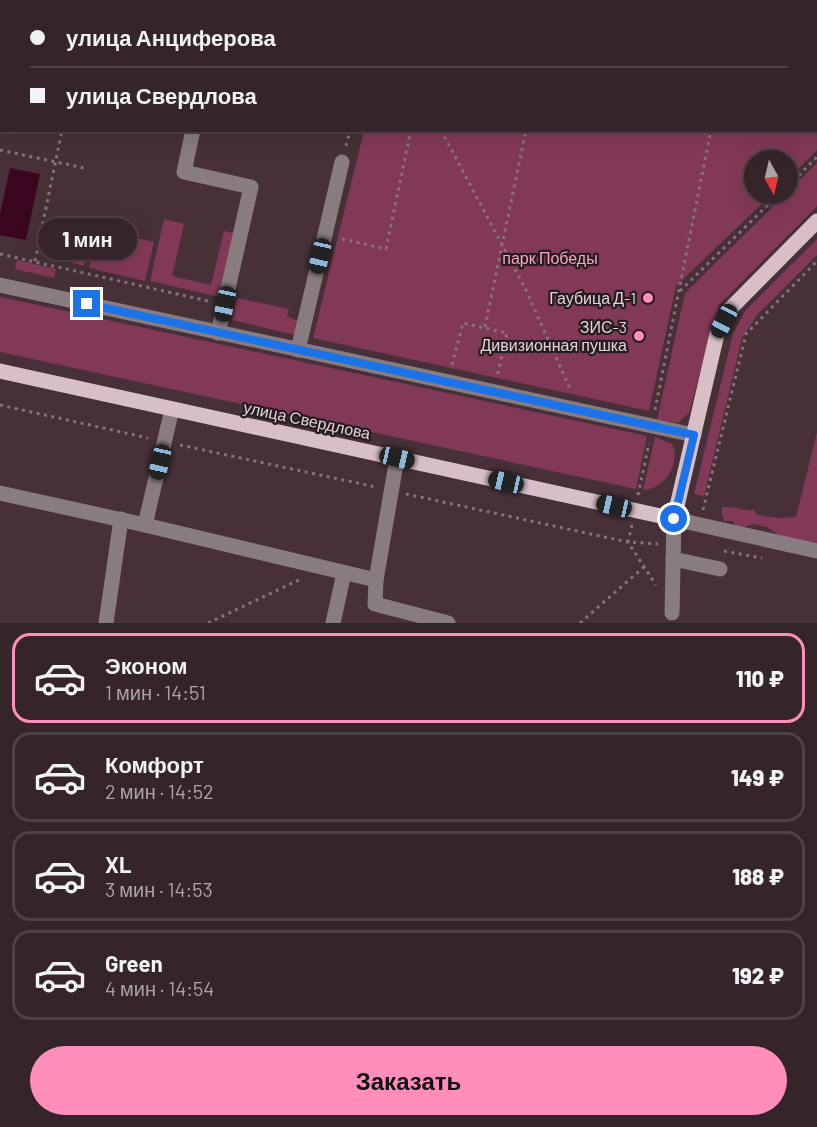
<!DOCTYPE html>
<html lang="ru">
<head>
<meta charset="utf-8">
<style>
  :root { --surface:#35242a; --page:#3d2c32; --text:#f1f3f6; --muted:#aaa4a8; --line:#4f4147; --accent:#ff8eba }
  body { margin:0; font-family:Barlow,sans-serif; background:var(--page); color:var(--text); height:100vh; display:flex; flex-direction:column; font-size:22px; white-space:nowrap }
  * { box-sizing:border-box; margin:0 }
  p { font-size:20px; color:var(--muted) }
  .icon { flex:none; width:33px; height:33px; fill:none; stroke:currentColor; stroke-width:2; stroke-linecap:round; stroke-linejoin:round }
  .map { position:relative; height:623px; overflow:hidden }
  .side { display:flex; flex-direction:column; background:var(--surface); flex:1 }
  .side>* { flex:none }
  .top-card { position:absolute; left:0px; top:0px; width:818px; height:132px; box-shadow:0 6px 24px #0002,0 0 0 2px var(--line); display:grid; align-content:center; height:132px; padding:0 30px; background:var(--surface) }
  .needle { width:39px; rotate:172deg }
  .fabs { position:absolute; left:744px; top:150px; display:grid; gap:12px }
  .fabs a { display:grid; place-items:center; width:54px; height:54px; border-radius:50%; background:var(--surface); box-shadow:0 6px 24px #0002,0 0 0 2px var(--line); font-size:30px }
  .end { position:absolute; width:27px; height:27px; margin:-14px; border:8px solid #1a73e8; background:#fff; box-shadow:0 0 0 3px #fff }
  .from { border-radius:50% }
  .bubble { position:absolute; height:42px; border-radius:21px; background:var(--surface); box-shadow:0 6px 24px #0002,0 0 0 2px var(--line); font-size:20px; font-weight:800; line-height:42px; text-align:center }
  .car { position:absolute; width:18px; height:36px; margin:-18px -9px; border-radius:8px; box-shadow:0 0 4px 2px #0007; background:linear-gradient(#222 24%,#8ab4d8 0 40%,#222 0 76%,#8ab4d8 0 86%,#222 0) }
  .top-card b { display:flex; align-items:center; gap:21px; height:57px; font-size:22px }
  .top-card b+b { border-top:2px solid var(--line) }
  .top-card i { width:15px; height:15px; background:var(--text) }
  ul { padding:10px 0 0; list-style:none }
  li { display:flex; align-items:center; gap:18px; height:90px; margin:0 12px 9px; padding:0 18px; border:3px solid var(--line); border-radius:18px }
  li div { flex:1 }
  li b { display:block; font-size:22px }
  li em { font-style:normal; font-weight:800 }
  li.active { border-color:var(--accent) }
  li>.icon { width:54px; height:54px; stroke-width:1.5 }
  .primary-button { display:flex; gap:12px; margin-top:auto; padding:12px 30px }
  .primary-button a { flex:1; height:69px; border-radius:36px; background:var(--accent); color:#111; font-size:24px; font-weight:800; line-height:69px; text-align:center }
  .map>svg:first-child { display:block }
  .green { fill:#823957 }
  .water { fill:#3a051f }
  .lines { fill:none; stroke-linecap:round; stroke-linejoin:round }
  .path { stroke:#87747a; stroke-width:3; stroke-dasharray:3 4.5; stroke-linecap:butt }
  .minor { stroke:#887c80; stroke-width:15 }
  .major { stroke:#d8bfc7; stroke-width:15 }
  .route { stroke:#1a73e8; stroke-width:8 }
  .poi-dot { fill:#ff8eba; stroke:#261c1f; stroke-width:2 }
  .labels { text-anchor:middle; stroke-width:4.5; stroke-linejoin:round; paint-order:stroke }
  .park-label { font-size:16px; fill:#fca5c5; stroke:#261c1f }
  .poi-label { font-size:16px; fill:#e1d3d7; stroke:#261c1f; text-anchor:end }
  .street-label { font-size:16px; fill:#e1d3d7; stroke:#261c1f }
</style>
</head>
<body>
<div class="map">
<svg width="817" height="623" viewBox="0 0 817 623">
  <rect width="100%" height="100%" fill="#473038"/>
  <g class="green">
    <polygon points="307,0 812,0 813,1 313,2"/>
    <polygon points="816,4 817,150 788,179 788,160 754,160 754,194 772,194 676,286 649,411 313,338 364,131 816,130"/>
    <polygon points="817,163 817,206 719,305 689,413 678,423 657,420 685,293"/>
    <polygon points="164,219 184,224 172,276 211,285 224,231 235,233 220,297 150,281"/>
    <polygon points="78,225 93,228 84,266 69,262"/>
    <polygon points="98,229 154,242 145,281 89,268"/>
    <polygon points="817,239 817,255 757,315 742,338 704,496 694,494 733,334 745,311"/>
    <polygon points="17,260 56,269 54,278 15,269"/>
    <polygon points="0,297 647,436 636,489 0,352"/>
    <polygon points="237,298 289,309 287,316 302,323 299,336 232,320"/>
    <path d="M817 432V547L785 540 767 527 754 524 737 529 733 521H725L722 516V507C733 506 742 511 754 510L757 515 780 518 796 517Z"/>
    <path d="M655 437 672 444C682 462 664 490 643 490Z"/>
  </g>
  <polygon class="water" points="10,168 40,174 26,240 0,235 0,214"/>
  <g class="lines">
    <g class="path">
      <polyline points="289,0 295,2"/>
      <polyline points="387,0 387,2"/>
      <polyline points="785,0 787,2"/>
      <polyline points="10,2 10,0"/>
      <polyline points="88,2 89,0"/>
      <polyline points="380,2 380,0"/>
      <polyline points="410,2 410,0"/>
      <polyline points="556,2 557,0"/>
      <polyline points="653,2 653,0"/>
      <polyline points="736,2 737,0"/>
      <polyline points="816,31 817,31"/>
      <polyline points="0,40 2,40"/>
      <polyline points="0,58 2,51"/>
      <polyline points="441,130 525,288 571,391"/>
      <polyline points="696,130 710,135"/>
      <polyline points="346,146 350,130"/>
      <polyline points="0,150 84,168"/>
      <polyline points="788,186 817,157"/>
      <polyline points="342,239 386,249 411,130"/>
      <polyline points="0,254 208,301"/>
      <polyline points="35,261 62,130"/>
      <polyline points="680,291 779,194"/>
      <polyline points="485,327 526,130"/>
      <polyline points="452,365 463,323 507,333 497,377"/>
      <polyline points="0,405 148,438"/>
      <polyline points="655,410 711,130"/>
      <polyline points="180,445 376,487"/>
      <polyline points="406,494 628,542 656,585"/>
      <polyline points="638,495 649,443"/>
      <polyline points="703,510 746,334 817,261"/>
      <polyline points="632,525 628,542 658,544"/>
      <polyline points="724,551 762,558"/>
      <polyline points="208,623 301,579"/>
      <polyline points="580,623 645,566"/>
    </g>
    <g class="minor">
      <polyline points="193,130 184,172 251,187 218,333"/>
      <polyline points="0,285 694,435"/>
      <polyline points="298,350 342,162"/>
      <polyline points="397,458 376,580 375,604 448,623"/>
      <polyline points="0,493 145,525 376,580"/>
      <polyline points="145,525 172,409"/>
      <polyline points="673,559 720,569"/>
      <polyline points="672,613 674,519 817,551"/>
      <polyline points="106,623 121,519"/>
      <polyline points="333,623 344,573"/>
    </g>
    <polyline class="major" points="0,371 674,519 717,334 731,308 817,221"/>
  </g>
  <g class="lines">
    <polyline class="route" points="87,304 694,435 674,519"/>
  </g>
  <g class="poi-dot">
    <circle cx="648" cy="298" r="6"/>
    <circle cx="639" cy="336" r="6"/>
  </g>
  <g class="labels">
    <g class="park-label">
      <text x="550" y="264">парк Победы</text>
    </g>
    <g class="poi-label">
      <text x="636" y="304">Гаубица Д-1</text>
      <text x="627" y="333">ЗИС-3<tspan x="627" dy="18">Дивизионная пушка</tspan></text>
    </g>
    <g class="street-label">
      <text transform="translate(307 420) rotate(12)" y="6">улица Свердлова</text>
    </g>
  </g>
</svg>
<div class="fabs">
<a><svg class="needle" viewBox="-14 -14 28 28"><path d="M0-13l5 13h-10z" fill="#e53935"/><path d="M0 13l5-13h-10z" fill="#aaa4a8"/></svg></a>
</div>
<i class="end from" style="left:674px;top:519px"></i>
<i class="end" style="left:87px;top:304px"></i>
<div class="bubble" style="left:38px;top:218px;width:99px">1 мин</div>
<i class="car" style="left:320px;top:256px;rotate:193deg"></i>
<i class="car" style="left:225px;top:304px;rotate:192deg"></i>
<i class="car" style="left:724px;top:321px;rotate:208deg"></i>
<i class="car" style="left:397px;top:458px;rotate:103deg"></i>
<i class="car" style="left:160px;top:462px;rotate:193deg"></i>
<i class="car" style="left:506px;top:482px;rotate:283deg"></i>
<i class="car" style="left:614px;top:506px;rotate:283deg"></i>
<div class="top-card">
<b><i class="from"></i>улица Анциферова</b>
<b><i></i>улица Свердлова</b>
</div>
</div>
<section class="side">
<ul>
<li class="active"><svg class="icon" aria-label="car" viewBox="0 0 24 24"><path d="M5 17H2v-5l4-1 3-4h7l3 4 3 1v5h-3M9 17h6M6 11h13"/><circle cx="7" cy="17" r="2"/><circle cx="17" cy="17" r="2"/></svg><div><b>Эконом</b><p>1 мин · 14:51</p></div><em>110 ₽</em></li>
<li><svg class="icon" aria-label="car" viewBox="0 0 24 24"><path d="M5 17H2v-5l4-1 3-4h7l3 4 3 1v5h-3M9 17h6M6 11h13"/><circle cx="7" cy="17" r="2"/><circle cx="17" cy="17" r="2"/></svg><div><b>Комфорт</b><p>2 мин · 14:52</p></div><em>149 ₽</em></li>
<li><svg class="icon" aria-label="car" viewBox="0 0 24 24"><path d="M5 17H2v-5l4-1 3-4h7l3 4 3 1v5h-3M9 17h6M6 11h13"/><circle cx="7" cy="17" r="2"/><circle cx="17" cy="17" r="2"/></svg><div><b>XL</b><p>3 мин · 14:53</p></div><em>188 ₽</em></li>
<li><svg class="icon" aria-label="car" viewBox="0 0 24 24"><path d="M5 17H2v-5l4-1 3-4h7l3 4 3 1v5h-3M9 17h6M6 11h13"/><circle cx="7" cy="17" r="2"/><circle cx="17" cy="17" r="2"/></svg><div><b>Green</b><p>4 мин · 14:54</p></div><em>192 ₽</em></li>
</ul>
<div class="primary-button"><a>Заказать</a></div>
</section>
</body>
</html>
